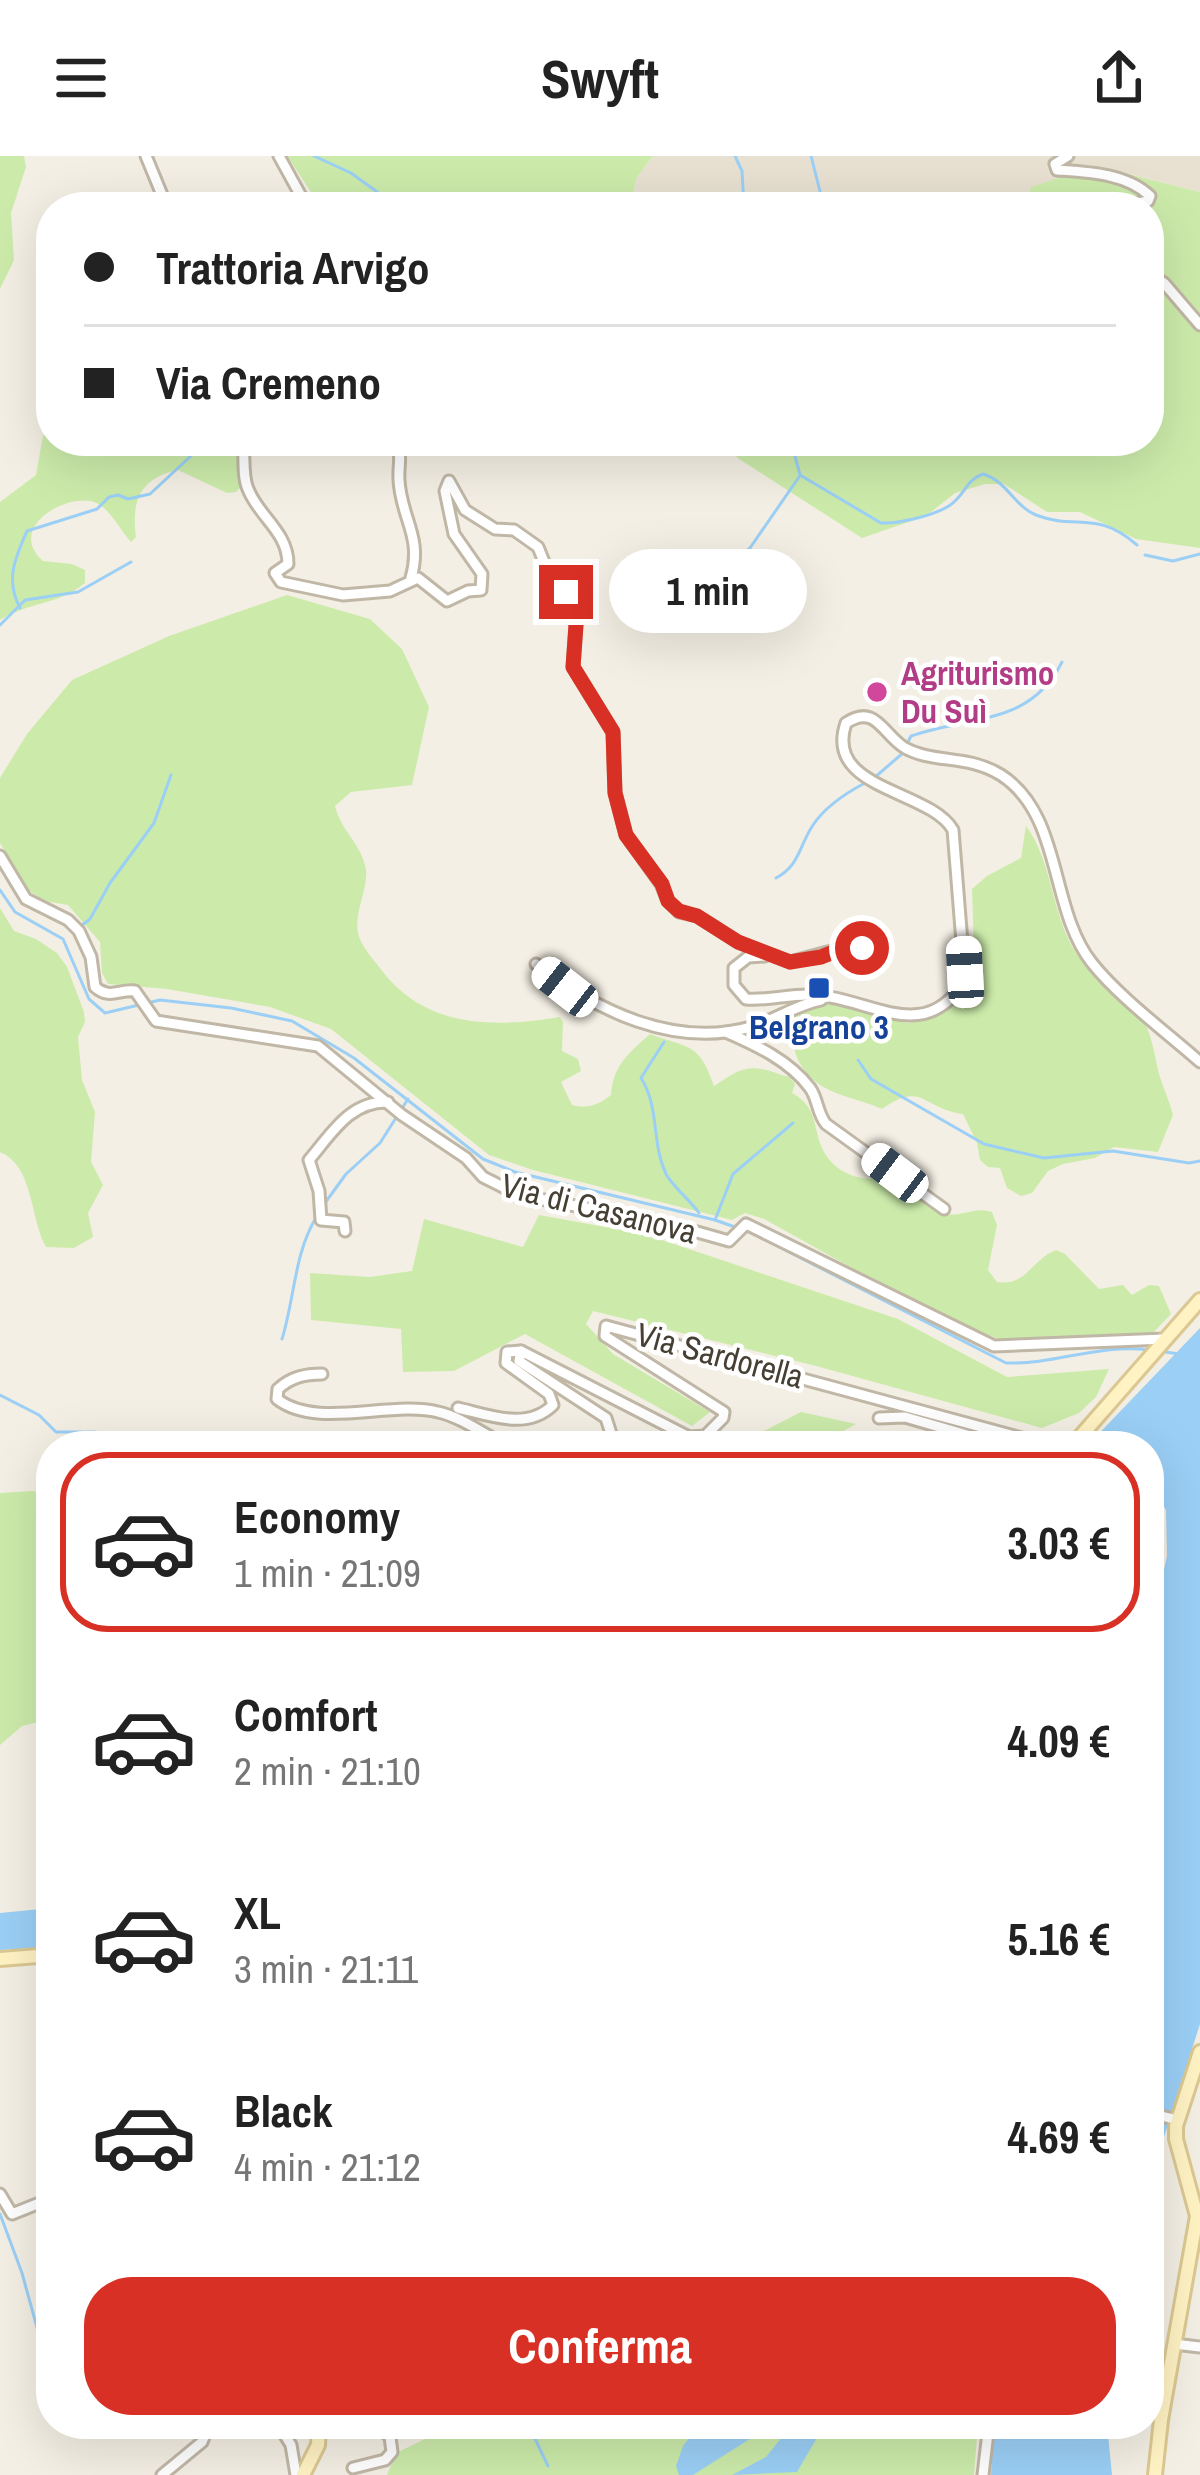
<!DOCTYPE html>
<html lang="it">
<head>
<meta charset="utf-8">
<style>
  :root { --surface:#fff; --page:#f2f2f2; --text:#222; --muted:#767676; --line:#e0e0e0; --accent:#d93025 }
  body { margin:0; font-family:"Archivo Narrow",sans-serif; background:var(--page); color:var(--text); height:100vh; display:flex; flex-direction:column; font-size:45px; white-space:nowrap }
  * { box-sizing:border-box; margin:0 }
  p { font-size:39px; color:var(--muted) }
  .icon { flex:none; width:66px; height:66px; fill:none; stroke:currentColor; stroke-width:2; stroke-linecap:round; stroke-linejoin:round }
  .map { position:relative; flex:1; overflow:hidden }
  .details { position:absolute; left:36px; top:1275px; width:1128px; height:1008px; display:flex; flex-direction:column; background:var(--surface); border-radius:48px; box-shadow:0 12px 48px #0002 }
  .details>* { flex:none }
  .hud { position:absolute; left:36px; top:36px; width:1128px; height:264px; border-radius:48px; box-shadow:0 12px 48px #0002; display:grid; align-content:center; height:264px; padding:0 48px; background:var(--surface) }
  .end { position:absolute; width:54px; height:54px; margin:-27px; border:15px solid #d93025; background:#fff; box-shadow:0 0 0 6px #fff }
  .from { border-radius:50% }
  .bubble { position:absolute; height:84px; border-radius:42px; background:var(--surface); box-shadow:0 12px 48px #0002; font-size:39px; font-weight:700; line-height:84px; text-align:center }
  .car { position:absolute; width:36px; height:72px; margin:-36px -18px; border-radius:15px; box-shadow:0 0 9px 3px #0007; background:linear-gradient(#fff 24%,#345 0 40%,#fff 0 76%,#345 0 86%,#fff 0) }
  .hud b { display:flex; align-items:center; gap:42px; height:114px; font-size:45px }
  .hud b+b { border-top:3px solid var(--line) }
  .hud i { width:30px; height:30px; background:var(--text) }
  ul { padding:21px 0 0; list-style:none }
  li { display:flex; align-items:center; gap:36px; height:180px; margin:0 24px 18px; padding:0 24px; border:6px solid transparent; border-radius:48px }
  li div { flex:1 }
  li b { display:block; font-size:45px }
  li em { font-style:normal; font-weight:700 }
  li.active { border-color:var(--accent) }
  li>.icon { width:108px; height:108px; stroke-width:1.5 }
  .action { display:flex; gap:24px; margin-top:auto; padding:24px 48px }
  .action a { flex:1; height:138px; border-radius:48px; background:var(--accent); color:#fff; font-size:48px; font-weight:700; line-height:138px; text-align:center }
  header { display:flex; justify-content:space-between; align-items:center; height:156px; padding:0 48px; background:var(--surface); font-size:54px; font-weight:700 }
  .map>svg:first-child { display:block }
  .residential { fill:#e8e1d2 }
  .green { fill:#ccebaa }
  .water { fill:#9bcff6 }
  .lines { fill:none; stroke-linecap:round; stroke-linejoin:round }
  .stream { stroke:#9bcff6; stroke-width:3 }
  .street-casing { stroke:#c0b7a6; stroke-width:15 }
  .secondary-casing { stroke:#dbc892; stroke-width:18 }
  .street { stroke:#fff; stroke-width:9 }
  .secondary { stroke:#fff2c3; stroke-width:12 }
  .route { stroke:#d93025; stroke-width:15 }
  .hotel-dot { fill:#d1479c; stroke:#fff; stroke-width:4.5 }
  .transit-dot { fill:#1a4fb4; stroke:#fff; stroke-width:4.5 }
  .labels { text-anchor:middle; stroke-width:9; stroke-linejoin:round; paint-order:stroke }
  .hotel-label { font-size:33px; font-weight:bold; fill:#b23c85; stroke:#fff; text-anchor:start }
  .transit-label { font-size:33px; font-weight:bold; fill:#164399; stroke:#fff }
  .street-label { font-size:33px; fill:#463f34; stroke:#fff }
</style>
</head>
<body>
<header><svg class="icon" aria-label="menu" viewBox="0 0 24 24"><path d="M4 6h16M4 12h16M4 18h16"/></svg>Swyft<svg class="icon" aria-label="share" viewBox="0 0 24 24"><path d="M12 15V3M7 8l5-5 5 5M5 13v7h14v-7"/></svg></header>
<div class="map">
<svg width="1200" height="2319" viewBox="0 0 1200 2319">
  <rect width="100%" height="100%" fill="#f4efe4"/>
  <polygon class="residential" points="653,0 1200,0 1200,36 1114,14 1031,31 1026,51 630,51 637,21"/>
  <g class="green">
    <polygon points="0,0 24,0 26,11 11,57 14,104 0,133"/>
    <polygon points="287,0 653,0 637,21 630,51 321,51"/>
    <polygon points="1096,10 1200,36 1200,392 1136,383 1080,356 1047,356 1004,328 985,328 955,337 926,360 862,382 739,303 721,285 1149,285 1149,51 1026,51 1031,31"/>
    <path d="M51 273V285H241L245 326 236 336 227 337 178 314C140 322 131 345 136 381L131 386C121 375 113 358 100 349 75 331 3 370 43 405L72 408 85 414V427C59 449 28 446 0 464V346L36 319 43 280Z"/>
    <path d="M287 439 370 463 402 493 429 551 412 629 351 636 335 650C341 675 362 688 366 714 368 734 354 756 358 777 361 791 375 805 383 816 427 872 494 872 560 861L563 866 562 895 578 903 581 915 561 926 572 949C588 953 598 949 611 939 613 909 629 897 650 878 690 893 699 886 714 930 741 912 748 907 779 918 795 924 784 915 795 928L792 937C819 952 812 971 823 994 835 1018 865 1029 889 1019 905 1030 926 1053 945 1058 962 1061 975 1050 992 1056L997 1069 988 1114 997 1126C1026 1131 1032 1103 1056 1094L1065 1098 1099 1133 1123 1129 1132 1139 1149 1129 1159 1130 1171 1158 1153 1177 1001 1184 929 1155 764 1063 745 1057 732 1064 533 1014 489 999 331 873 270 851 167 833 108 828 102 817 100 786 68 749 44 745 28 734 0 687V622L27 578 72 524 169 480Z"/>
    <path d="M1026 670C1053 706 1051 760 1077 798 1091 820 1112 831 1131 849 1154 871 1152 895 1161 924 1165 936 1170 947 1173 959L1158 996 1114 991 1095 1002 1063 1008 1048 1015 1032 1037 1021 1040 1007 1032 1000 1012 988 1011 980 1004 977 987 963 958C922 953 923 924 882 953 851 939 818 940 799 906 793 894 793 881 786 869L790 859 820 848H835L909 867 932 860 958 844 975 824 972 733 987 720 1021 702Z"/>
    <path d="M0 752 14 775 36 783 57 797 67 811 84 856 85 866 78 881 82 924 95 956 91 1006 103 1029 88 1057 93 1081 74 1092 46 1091C30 1063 34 1010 0 996Z"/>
    <polygon points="539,1059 644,1078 898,1163 1007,1221 1109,1213 1096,1241 1079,1257 1042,1272 816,1210 593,1155 586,1168 613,1198 710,1256 692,1270 525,1178 454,1215 403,1216 401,1173 311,1164 310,1117 370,1121 412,1115 424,1063 523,1091"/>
    <polygon points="801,1256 856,1268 817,1290 735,1290"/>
    <polygon points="33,1335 51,1340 51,1563 22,1570 0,1589 0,1337"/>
    <polygon points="481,2268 978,2268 974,2319 387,2319 396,2297 427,2282 477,2277"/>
  </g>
  <g class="water">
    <polygon points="1200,1172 1200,1868 1149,2028 1149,1479 1167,1400 1166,1354 1149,1324 1149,1290 1087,1290"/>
    <polygon points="51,1752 51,1791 0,1794 0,1757"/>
    <polygon points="700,2268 767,2268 764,2274 693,2319 679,2319 676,2310 683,2290"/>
    <polygon points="782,2268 825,2268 797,2316 732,2319 766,2301 782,2281 779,2273"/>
    <polygon points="994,2268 1107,2268 1112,2319 991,2319"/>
  </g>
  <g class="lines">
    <g class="stream">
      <polyline points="314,0 351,17 398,51"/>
      <polyline points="735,0 742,15 744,51"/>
      <polyline points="811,0 824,51"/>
      <path d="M791 285 800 319 881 367C899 368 943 358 955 345 967 334 967 324 983 318 1007 325 1014 350 1036 359 1077 375 1096 353 1137 389"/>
      <polyline points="1145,399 1173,405 1200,398"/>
      <path d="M20 452C5 424 15 402 27 375L97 353 109 341 118 339 128 343 150 338 207 285"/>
      <polyline points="677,456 750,392 799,321"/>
      <polyline points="0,469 25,444 78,436 131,406"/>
      <path d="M907 588 911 580C971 559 1030 570 1062 506"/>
      <polyline points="874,622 903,597"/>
      <path d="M776 722C800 709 799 690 813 669 825 651 846 637 865 627"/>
      <path d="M0 734 15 756 63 783 89 843 105 857 160 844 231 852 292 865 354 902 483 1003 515 1016 715 1064 752 1077 1006 1207C1055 1209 1100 1187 1149 1194"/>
      <polyline points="81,770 90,763 110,727 154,667 171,619"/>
      <path d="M664 886 641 922C660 952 651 986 666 1018 673 1031 690 1044 699 1057"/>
      <polyline points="858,904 871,923 984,988 1044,1002 1113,995 1189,1007 1200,1005"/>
      <polyline points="325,1047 346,1018 380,987 408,943"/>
      <polyline points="715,1064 733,1018 793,967"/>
      <path d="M282 1183C295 1141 294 1097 317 1060"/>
      <polyline points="1159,1195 1179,1198"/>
      <polyline points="0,1239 39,1259 56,1276 95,1276 148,1290"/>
      <polyline points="0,2058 22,2117 44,2197"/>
      <polyline points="528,2268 548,2310"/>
    </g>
    <g class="street-casing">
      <g id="street">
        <polyline points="146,0 167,51"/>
        <polyline points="279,0 307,51"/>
        <path d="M1068 0 1055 8 1057 14C1087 16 1126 17 1150 40L1148 45 1117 51"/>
        <polyline points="1149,118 1164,127 1200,169"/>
        <path d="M243 285C245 300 242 320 248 333 259 361 288 376 288 408L275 417 281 426 343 439 390 435 418 422 447 445 468 435 481 434 482 418 454 378 445 335 449 325 465 354 495 373 514 374 538 391 550 421 566 436 576 468 573 511 613 576 615 636 626 679 661 728 668 745 679 756 697 760 738 786 790 806 846 791 875 792"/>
        <path d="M395 285C403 300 398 308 399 324 401 363 423 380 411 422"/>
        <path d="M0 700 26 743 68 764 79 775 91 801 95 831C110 844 119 833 135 835L156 865 318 890 402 959 466 1002 483 1021 505 1032 530 1041 676 1070 729 1085 746 1068 994 1190 1165 1183"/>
        <path d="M765 800 748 801 734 812V829L746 843C768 845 789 838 811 839 868 840 924 892 965 824L953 674C929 633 823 634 846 567 876 547 883 579 905 592 934 608 967 598 1001 619 1063 659 1049 753 1092 807 1119 841 1166 876 1200 906"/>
        <path d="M536 808C595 854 674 893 751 871 775 864 796 849 821 844"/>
        <path d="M726 876C756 889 790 905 810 932 818 943 817 957 826 968L944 1053"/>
        <path d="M345 1075 344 1066 321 1064 319 1035 309 1004C332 977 350 945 388 946"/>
        <path d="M322 1218C305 1218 291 1221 278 1233L277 1243C317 1274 391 1244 438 1256 461 1261 485 1279 507 1290"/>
        <path d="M458 1252C489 1259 527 1275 553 1249L549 1238 506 1207 507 1196 521 1195"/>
        <polyline points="879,1262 905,1261 1005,1290"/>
        <polyline points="615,1290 606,1262 519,1205 521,1195 689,1281 705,1280 723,1262 724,1256 605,1180 606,1170 1033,1285 1075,1286"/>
        <polyline points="1149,1957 1178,1964"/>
        <polyline points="0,2038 12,2058 42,2046 51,2047"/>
        <polyline points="51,2072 51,2073"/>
        <polyline points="1174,2188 1200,2191"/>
        <polyline points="278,2268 291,2289 296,2319"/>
        <polyline points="353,2312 385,2304 392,2296 390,2281 376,2268"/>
        <polyline points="162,2319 202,2286 209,2268"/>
        <polyline points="983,2319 989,2268"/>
      </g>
    </g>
    <g class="secondary-casing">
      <g id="secondary">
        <polyline points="1072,1290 1200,1144"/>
        <polyline points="0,1803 51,1799"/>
        <polyline points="303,2319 318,2289 319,2268"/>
        <polyline points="1155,2319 1161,2264 1197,2060 1176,1983 1176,1970 1200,1896"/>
      </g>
    </g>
    <use href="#street" class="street"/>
    <use href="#secondary" class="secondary"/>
  </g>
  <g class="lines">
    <polyline class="route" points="566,436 576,469 573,511 613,576 615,637 626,679 662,728 668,745 679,755 697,760 738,786 790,806 821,801 846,791 862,792"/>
  </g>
  <circle class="hotel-dot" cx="877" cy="536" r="12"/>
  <rect class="transit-dot" x="807" y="820" width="24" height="24" rx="6"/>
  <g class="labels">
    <g class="hotel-label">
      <text x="901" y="529">Agriturismo<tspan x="901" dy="38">Du Suì</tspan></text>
    </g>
    <g class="transit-label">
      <text x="819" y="883">Belgrano 3</text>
    </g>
    <g class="street-label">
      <text transform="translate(599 1052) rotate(14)" y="12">Via di Casanova</text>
      <text transform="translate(720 1199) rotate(15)" y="12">Via Sardorella</text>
    </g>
  </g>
</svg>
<i class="end from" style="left:862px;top:792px"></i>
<i class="end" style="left:566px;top:436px"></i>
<div class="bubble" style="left:609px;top:393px;width:198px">1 min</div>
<i class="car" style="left:965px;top:816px;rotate:357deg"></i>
<i class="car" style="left:565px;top:831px;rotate:308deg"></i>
<i class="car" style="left:895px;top:1017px;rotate:307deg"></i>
<div class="hud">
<b><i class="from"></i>Trattoria Arvigo</b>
<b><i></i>Via Cremeno</b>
</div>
<section class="details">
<ul>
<li class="active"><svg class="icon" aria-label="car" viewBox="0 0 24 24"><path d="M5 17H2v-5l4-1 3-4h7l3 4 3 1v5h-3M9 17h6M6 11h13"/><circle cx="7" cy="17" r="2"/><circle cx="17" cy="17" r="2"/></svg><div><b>Economy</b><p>1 min · 21:09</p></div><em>3.03 €</em></li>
<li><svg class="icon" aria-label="car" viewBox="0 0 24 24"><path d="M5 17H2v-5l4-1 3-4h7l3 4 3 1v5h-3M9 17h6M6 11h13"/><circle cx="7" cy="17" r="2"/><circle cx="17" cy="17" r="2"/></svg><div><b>Comfort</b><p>2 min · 21:10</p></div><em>4.09 €</em></li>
<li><svg class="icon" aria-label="car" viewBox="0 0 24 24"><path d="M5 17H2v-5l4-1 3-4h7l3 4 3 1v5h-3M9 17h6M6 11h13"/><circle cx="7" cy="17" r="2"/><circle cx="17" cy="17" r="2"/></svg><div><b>XL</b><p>3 min · 21:11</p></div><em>5.16 €</em></li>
<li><svg class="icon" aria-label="car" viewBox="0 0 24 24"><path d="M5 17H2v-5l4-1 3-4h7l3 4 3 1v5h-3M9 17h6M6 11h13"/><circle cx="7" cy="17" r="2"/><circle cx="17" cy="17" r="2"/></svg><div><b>Black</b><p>4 min · 21:12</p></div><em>4.69 €</em></li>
</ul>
<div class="action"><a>Conferma</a></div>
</section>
</div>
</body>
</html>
